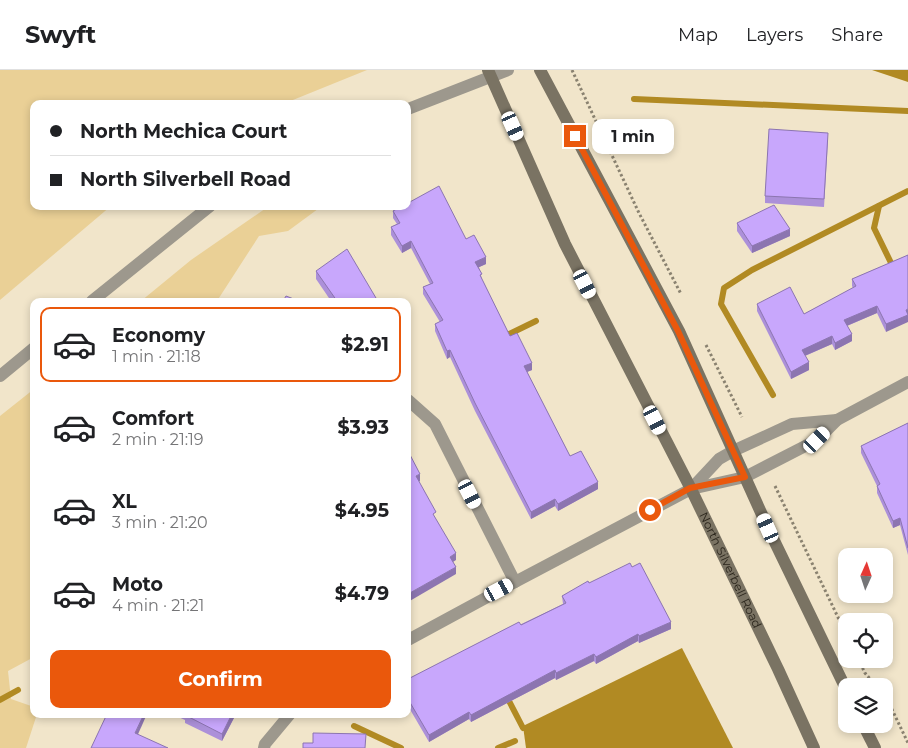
<!DOCTYPE html>
<html lang="en">
<head>
<meta charset="utf-8">
<style>
  :root { --surface:#fff; --page:#f2f2f2; --text:#202124; --muted:#757577; --line:#e0e0e0; --accent:#ea580c }
  body { margin:0; font-family:Montserrat,sans-serif; background:var(--page); color:var(--text); height:100vh; display:flex; flex-direction:column; font-size:19px; white-space:nowrap }
  * { box-sizing:border-box; margin:0 }
  p { font-size:16px; color:var(--muted) }
  .icon { flex:none; width:28px; height:28px; fill:none; stroke:currentColor; stroke-width:2; stroke-linecap:round; stroke-linejoin:round }
  .map { position:relative; flex:1; overflow:hidden }
  .drawer { position:absolute; left:30px; top:228px; width:381px; height:420px; display:flex; flex-direction:column; background:var(--surface); border-radius:10px; box-shadow:0 2px 8px #0003 }
  .drawer>* { flex:none }
  .banner { position:absolute; left:30px; top:30px; width:381px; height:110px; border-radius:10px; box-shadow:0 2px 8px #0003; display:grid; align-content:center; height:110px; padding:0 20px; background:var(--surface) }
  .needle { width:32px; rotate:3deg }
  .fabs { position:absolute; left:838px; top:478px; display:grid; gap:10px }
  .fabs a { display:grid; place-items:center; width:55px; height:55px; border-radius:10px; background:var(--surface); box-shadow:0 2px 8px #0003; font-size:25px }
  .end { position:absolute; width:22px; height:22px; margin:-11px; border:6px solid #ea580c; background:#fff; box-shadow:0 0 0 2px #fff }
  .from { border-radius:50% }
  .bubble { position:absolute; height:35px; border-radius:10px; background:var(--surface); box-shadow:0 2px 8px #0003; font-size:16px; font-weight:700; line-height:35px; text-align:center }
  .car { position:absolute; width:15px; height:30px; margin:-15px -8px; border-radius:6px; box-shadow:0 0 4px 1px #0007; background:linear-gradient(#fff 24%,#345 0 40%,#fff 0 76%,#345 0 86%,#fff 0) }
  .banner b { display:flex; align-items:center; gap:18px; height:48px; font-size:19px }
  .banner b+b { border-top:1px solid var(--line) }
  .banner i { width:12px; height:12px; background:var(--text) }
  ul { padding:9px 0 0; list-style:none }
  li { display:flex; align-items:center; gap:15px; height:75px; margin:0 10px 8px; padding:0 10px; border:2px solid transparent; border-radius:10px }
  li div { flex:1 }
  li b { display:block; font-size:19px }
  li em { font-style:normal; font-weight:700 }
  li.selected { border-color:var(--accent) }
  li>.icon { width:45px; height:45px; stroke-width:1.5 }
  .action { display:flex; gap:10px; margin-top:auto; padding:10px 20px }
  .action a { flex:1; height:58px; border-radius:10px; background:var(--accent); color:#fff; font-size:20px; font-weight:700; line-height:58px; text-align:center }
  header { display:flex; align-items:center; gap:30px; box-sizing:border-box; height:70px; padding:0 25px; background:var(--surface); border-bottom:1px solid var(--line) }
  header strong { font-size:24px }
  nav { display:flex; gap:28px; margin-inline-start:auto; font-size:18px }
  .map>svg:first-child { display:block }
  .green { fill:#ead096 }
  .water { fill:#b18a23 }
  .lines { fill:none; stroke-linecap:round; stroke-linejoin:round }
  .stream { stroke:#b18a23; stroke-width:6 }
  .path { stroke:#8a8270; stroke-width:3; stroke-dasharray:2.5 2.5; stroke-linecap:butt }
  .street { stroke:#9d988d; stroke-width:12 }
  .secondary { stroke:#7a7363; stroke-width:12 }
  .wall { fill:#ac90d9 }
  .shaded-wall { fill:#8c75b0 }
  .building { fill:#c8a7fc; stroke:#8c75b0 }
  .route { stroke:#ea580c; stroke-width:6 }
  .labels { text-anchor:middle; stroke-width:4; stroke-linejoin:round; paint-order:stroke }
  .street-label { font-size:12px; fill:#2c271d; stroke:#fff }
</style>
</head>
<body>
<header>
<strong>Swyft</strong>
<nav><a>Map</a><a>Layers</a><a>Share</a></nav>
</header>
<div class="map">
<svg width="908" height="678" viewBox="0 0 908 678">
  <rect width="100%" height="100%" fill="#f1e5ca"/>
  <g class="green">
    <polygon points="0,0 367,0 283,34 34,34 34,136 111,136 0,230"/>
    <polygon points="269,136 322,136 288,161 259,166 217,231 141,231 191,190"/>
    <polygon points="34,319 34,587 8,601 11,629 34,637 34,644 37,644 26,678 0,678 0,346"/>
  </g>
  <g class="water">
    <polygon points="872,0 908,0 908,12"/>
    <polygon points="682,578 733,678 526,678 523,656"/>
  </g>
  <g class="lines">
    <g class="stream">
      <polyline points="634,29 908,41"/>
      <polyline points="879,136 874,158 894,199"/>
      <polyline points="503,267 536,251"/>
      <polyline points="773,325 721,234 724,218 752,200 908,121"/>
      <polyline points="506,625 523,658"/>
      <polyline points="0,630 18,620"/>
      <polyline points="354,656 401,678"/>
      <polyline points="498,678 515,671"/>
    </g>
    <g class="path">
      <polyline points="572,0 639,143 681,224"/>
      <polyline points="706,275 742,347"/>
      <polyline points="775,416 846,564"/>
      <polyline points="858,589 865,603 876,616"/>
      <polyline points="884,626 889,633 908,673"/>
    </g>
    <g class="street">
      <polyline points="408,39 508,0"/>
      <polyline points="92,231 210,136"/>
      <polyline points="0,306 34,278"/>
      <polyline points="408,330 435,354 515,512 691,419 719,389 733,381 792,354 837,350"/>
      <polyline points="691,419 745,407 817,370 837,350 908,312"/>
      <polyline points="408,570 515,512"/>
      <polyline points="264,678 265,674 290,644"/>
    </g>
    <g class="secondary">
      <path id="s1" d="M488 0 565 174 691 419 778 599 814 678"/>
      <polyline points="540,0 679,261 768,458 846,619"/>
      <polyline points="863,654 875,678"/>
    </g>
  </g>
  <g class="wall">
    <polygon points="828,70 824,137 765,133 765,126"/>
    <polygon points="393,141 466,169 486,194 479,197 482,210 510,266 532,300 527,302 570,386 598,419 558,441 555,436 531,449 475,341 450,287 447,289 435,261 435,254 440,252 423,224 423,217 430,214 411,178 402,183 391,165 391,157 397,154 393,148"/>
    <polygon points="737,153 790,166 752,183 737,161"/>
    <polygon points="908,185 886,262 877,243 847,256 852,271 835,280 832,274 805,286 809,300 791,309 757,241 757,234 804,244 853,218 852,216 852,209"/>
    <polygon points="316,201 376,231 331,231 316,209"/>
    <polygon points="908,353 908,485 900,455 893,458 877,423 877,416 861,383 861,376"/>
    <polygon points="632,497 671,559 639,573 638,571 596,594 594,591 556,610 555,608 471,652 469,649 429,672 408,636 408,609 563,534 562,526 589,513"/>
    <polygon points="172,644 236,644 222,671 185,653 185,650"/>
  </g>
  <g class="shaded-wall">
    <polygon points="790,159 790,166 752,183 752,176"/>
    <polygon points="411,171 411,178 402,183 402,176"/>
    <polygon points="486,187 486,194 475,199 475,192"/>
    <polygon points="877,236 877,243 844,257 844,250"/>
    <polygon points="908,239 908,252 886,262 886,254 906,240"/>
    <polygon points="852,264 852,271 835,280 835,273"/>
    <polygon points="832,266 832,274 802,287 802,280"/>
    <polygon points="450,280 450,287 447,289 447,281"/>
    <polygon points="809,292 809,300 791,309 791,302"/>
    <polygon points="532,293 532,300 524,303 524,296"/>
    <polygon points="420,404 420,411 416,413 416,406"/>
    <polygon points="598,412 598,419 558,441 558,434"/>
    <polygon points="555,429 555,436 531,449 531,442"/>
    <polygon points="900,448 900,455 893,458 893,451"/>
    <polygon points="456,483 456,490 450,494 450,487"/>
    <polygon points="456,497 456,504 408,532 408,524"/>
    <polygon points="671,552 671,559 639,573 639,566"/>
    <polygon points="638,564 638,571 596,594 596,587"/>
    <polygon points="594,584 594,591 556,610 556,603"/>
    <polygon points="555,600 555,608 471,652 471,645"/>
    <polygon points="469,642 469,649 429,672 429,665"/>
    <polygon points="144,644 147,644 135,671 135,663"/>
    <polygon points="232,644 236,644 222,671 222,664"/>
  </g>
  <g class="building">
    <polygon points="769,59 828,63 824,129 765,126"/>
    <polygon points="439,116 466,169 474,165 486,187 475,192 482,204 480,205 510,266 517,263 532,293 524,296 570,386 581,381 598,412 558,434 555,429 531,442 475,333 450,280 447,281 435,254 443,250 423,217 433,213 411,171 402,176 391,157 400,153 393,141 402,136 408,136 408,133"/>
    <polygon points="774,135 790,159 752,176 737,153"/>
    <polygon points="347,179 376,228 370,231 337,231 316,201"/>
    <polygon points="908,185 908,239 906,240 908,245 886,254 877,236 844,250 852,264 835,273 832,266 802,280 809,292 791,302 757,234 790,217 804,244 856,216 852,209"/>
    <polygon points="286,226 299,231 283,231"/>
    <polygon points="908,353 908,478 900,448 893,451 877,416 880,414 861,376"/>
    <polygon points="408,381 420,404 416,406 436,442 433,444 456,483 450,487 456,497 408,524"/>
    <polygon points="630,493 632,497 640,493 671,552 639,566 638,564 596,587 594,584 556,603 555,600 471,645 469,642 429,665 408,629 408,617 409,616 408,614 408,609 519,552 521,555 566,533 562,526 588,511 589,513"/>
    <polygon points="107,644 144,644 135,663 168,678 91,678"/>
    <polygon points="186,644 232,644 222,664 185,645"/>
    <polygon points="313,663 366,664 365,678 303,678 303,673 313,673"/>
  </g>
  <g class="lines">
    <polyline class="route" points="575,66 678,261 745,407 690,418 650,440"/>
  </g>
  <g class="labels">
    <g class="street-label">
      <text dy="4" stroke="none"><textPath href="#s1" startOffset="556">North Silverbell Road</textPath></text>
    </g>
  </g>
</svg>
<div class="fabs">
<a><svg class="needle" viewBox="-14 -14 28 28"><path d="M0-13l5 13h-10z" fill="#e53935"/><path d="M0 13l5-13h-10z" fill="#757577"/></svg></a>
<a><svg class="icon" aria-label="locate" viewBox="0 0 24 24"><circle cx="12" cy="12" r="6"/><path d="M12 2v4M12 18v4M2 12h4M18 12h4"/></svg></a>
<a><svg class="icon" aria-label="layers" viewBox="0 0 24 24"><path d="M12 4l9 5-9 5-9-5zM3 14l9 5 9-5"/></svg></a>
</div>
<i class="end from" style="left:650px;top:440px"></i>
<i class="end" style="left:575px;top:66px"></i>
<div class="bubble" style="left:592px;top:49px;width:82px">1 min</div>
<i class="car" style="left:513px;top:56px;rotate:156deg"></i>
<i class="car" style="left:585px;top:214px;rotate:153deg"></i>
<i class="car" style="left:655px;top:350px;rotate:153deg"></i>
<i class="car" style="left:817px;top:370px;rotate:45deg"></i>
<i class="car" style="left:470px;top:424px;rotate:153deg"></i>
<i class="car" style="left:768px;top:458px;rotate:336deg"></i>
<i class="car" style="left:499px;top:520px;rotate:62deg"></i>
<div class="banner">
<b><i class="from"></i>North Mechica Court</b>
<b><i></i>North Silverbell Road</b>
</div>
<section class="drawer">
<ul>
<li class="selected"><svg class="icon" aria-label="car" viewBox="0 0 24 24"><path d="M5 17H2v-5l4-1 3-4h7l3 4 3 1v5h-3M9 17h6M6 11h13"/><circle cx="7" cy="17" r="2"/><circle cx="17" cy="17" r="2"/></svg><div><b>Economy</b><p>1 min · 21:18</p></div><em>$2.91</em></li>
<li><svg class="icon" aria-label="car" viewBox="0 0 24 24"><path d="M5 17H2v-5l4-1 3-4h7l3 4 3 1v5h-3M9 17h6M6 11h13"/><circle cx="7" cy="17" r="2"/><circle cx="17" cy="17" r="2"/></svg><div><b>Comfort</b><p>2 min · 21:19</p></div><em>$3.93</em></li>
<li><svg class="icon" aria-label="car" viewBox="0 0 24 24"><path d="M5 17H2v-5l4-1 3-4h7l3 4 3 1v5h-3M9 17h6M6 11h13"/><circle cx="7" cy="17" r="2"/><circle cx="17" cy="17" r="2"/></svg><div><b>XL</b><p>3 min · 21:20</p></div><em>$4.95</em></li>
<li><svg class="icon" aria-label="car" viewBox="0 0 24 24"><path d="M5 17H2v-5l4-1 3-4h7l3 4 3 1v5h-3M9 17h6M6 11h13"/><circle cx="7" cy="17" r="2"/><circle cx="17" cy="17" r="2"/></svg><div><b>Moto</b><p>4 min · 21:21</p></div><em>$4.79</em></li>
</ul>
<div class="action"><a>Confirm</a></div>
</section>
</div>
</body>
</html>
